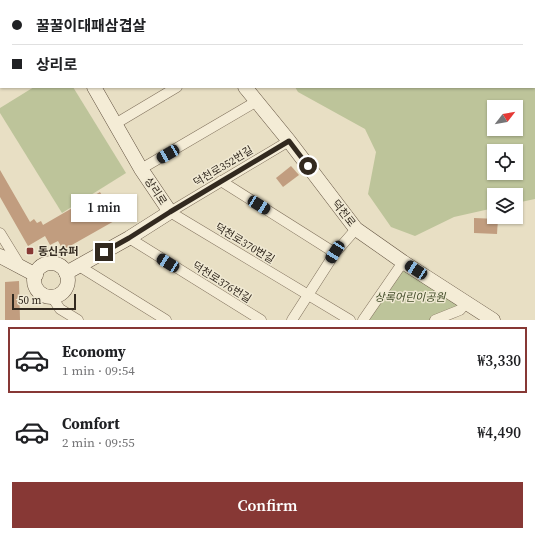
<!DOCTYPE html>
<html lang="en">
<head>
<meta charset="utf-8">
<style>
  :root { --surface:#fff; --page:#f2f2f2; --text:#202124; --muted:#757577; --line:#e0e0e0; --accent:#873835 }
  body { margin:0; font-family:"Source Serif 4","Noto Sans KR",serif; background:var(--page); color:var(--text); height:100vh; display:flex; flex-direction:column; font-size:15px; white-space:nowrap }
  * { box-sizing:border-box; margin:0 }
  p { font-size:13px; color:var(--muted) }
  .icon { flex:none; width:22px; height:22px; fill:none; stroke:currentColor; stroke-width:2; stroke-linecap:round; stroke-linejoin:round }
  .map { position:relative; height:320px; overflow:hidden }
  .panel { display:flex; flex-direction:column; background:var(--surface); flex:1 }
  .panel>* { flex:none }
  .hud { position:absolute; left:0px; top:0px; width:535px; height:88px; box-shadow:0 1px 3px #0004; display:grid; align-content:center; height:88px; padding:0 12px; background:var(--surface) }
  .needle { width:26px; rotate:59deg }
  .buttons { position:absolute; left:487px; top:100px; display:grid; gap:8px }
  .buttons a { display:grid; place-items:center; width:36px; height:36px; border-radius:0px; background:var(--surface); box-shadow:0 1px 3px #0004; font-size:20px }
  .scale { position:absolute; left:12px; bottom:10px; width:64px; box-sizing:border-box; padding-left:4px; border:2px solid #32291f; border-top:0; font-size:11px; line-height:14px; white-space:nowrap; color:#32291f; -webkit-text-stroke:3px #f0e9d3; paint-order:stroke }
  .end { position:absolute; width:18px; height:18px; margin:-9px; border:5px solid #32291f; background:#fff; box-shadow:0 0 0 2px #fff }
  .from { border-radius:50% }
  .bubble { position:absolute; height:28px; border-radius:0px; background:var(--surface); box-shadow:0 1px 3px #0004; font-size:13px; font-weight:600; line-height:28px; text-align:center }
  .car { position:absolute; width:12px; height:24px; margin:-12px -6px; border-radius:5px; box-shadow:0 0 3px 1px #0007; background:linear-gradient(#222 24%,#8ab4d8 0 40%,#222 0 76%,#8ab4d8 0 86%,#222 0) }
  .hud b { display:flex; align-items:center; gap:14px; height:38px; font-size:15px }
  .hud b+b { border-top:1px solid var(--line) }
  .hud i { width:10px; height:10px; background:var(--text) }
  ul { padding:7px 0 0; list-style:none }
  li { display:flex; align-items:center; gap:12px; height:66px; margin:0 8px 6px; padding:0 4px; border:2px solid transparent; border-radius:0px }
  li div { flex:1 }
  li b { display:block; font-size:15px }
  li em { font-style:normal; font-weight:600 }
  li.on { border-color:var(--accent) }
  li>.icon { width:36px; height:36px; stroke-width:1.5 }
  .cta { display:flex; gap:8px; margin-top:auto; padding:8px 12px }
  .cta a { flex:1; height:46px; border-radius:0px; background:var(--accent); color:#fff; font-size:16px; font-weight:600; line-height:46px; text-align:center }
  .map>svg:first-child { display:block }
  .green { fill:#bdc49a; fill-rule:evenodd }
  .building { fill:#c19d7f }
  .lines { fill:none; stroke-linecap:round; stroke-linejoin:round }
  .lane-casing { stroke:#80715d; stroke-width:6 }
  .street-casing { stroke:#80715d; stroke-width:11 }
  .secondary-casing { stroke:#625240; stroke-width:15 }
  .lane { stroke:#f4ecd6; stroke-width:5 }
  .street { stroke:#f4ecd6; stroke-width:10 }
  .secondary { stroke:#f4ecd6; stroke-width:14 }
  .route { stroke:#32291f; stroke-width:5 }
  .poi-dot { fill:#873835; stroke:#f0e9d3; stroke-width:1.5 }
  .labels { text-anchor:middle; stroke-width:3; stroke-linejoin:round; paint-order:stroke }
  .street-label { font-size:11px; fill:#32291f; stroke:#f0e9d3 }
  .poi-label { font-size:11px; font-weight:bold; fill:#32291f; stroke:#f0e9d3; text-anchor:start }
  .park-label { font-size:11px; font-style:italic; fill:#414c28; stroke:#f0e9d3 }
</style>
</head>
<body>
<div class="map">
<svg width="535" height="320" viewBox="0 0 535 320">
  <rect width="100%" height="100%" fill="#e8dfc4"/>
  <g class="green">
    <path d="M283 0H535V199L516 203V195H494V208L454 217 415 236 391 227 368 194 376 152 365 129 298 92 295 87H534V1ZM494 107H516V129H494ZM494 151H516V173H494Z"/>
    <polygon points="34,87 73,87 126,173 62,213 0,113 0,108"/>
    <polygon points="404,265 463,303 431,320 367,320"/>
  </g>
  <g class="building">
    <polygon points="291,166 299,175 283,187 276,178"/>
    <polygon points="0,170 30,222 34,219 37,223 41,221 43,225 100,192 116,220 63,250 58,241 50,245 45,236 28,246 0,197"/>
    <polygon points="474,218 498,219 497,234 474,233"/>
    <polygon points="19,281 20,320 5,320 5,282"/>
  </g>
  <g class="lines">
    <g class="lane-casing">
      <polyline id="lane" points="246,0 247,1"/>
    </g>
    <g class="street-casing">
      <g id="street">
        <polyline points="103,0 103,1"/>
        <polyline points="124,1 126,0"/>
        <polyline points="0,34 1,36"/>
        <polyline points="0,73 1,73"/>
        <polyline points="115,124 177,87"/>
        <polyline points="289,141 170,212 350,320"/>
        <polyline points="141,169 257,101"/>
        <polyline points="221,181 335,253"/>
        <polyline points="0,233 21,267"/>
        <polyline points="129,238 261,320"/>
        <polyline points="79,266 166,320"/>
        <polyline points="52,297 60,309 78,320"/>
        <polyline points="292,320 335,253 356,229"/>
        <polyline points="363,320 403,262"/>
        <polyline points="435,320 460,310 466,303"/>
      </g>
    </g>
    <g class="secondary-casing">
      <g id="secondary">
        <polyline points="43,0 44,1"/>
        <polyline points="174,0 175,1"/>
        <polyline points="245,87 289,141 356,229 403,262 493,320"/>
        <polyline points="0,256 36,275"/>
        <circle cx="51" cy="280" r="17"/>
        <polyline points="66,273 129,238 170,212 141,169 94,87"/>
      </g>
    </g>
    <use href="#lane" class="lane"/>
    <use href="#street" class="street"/>
    <use href="#secondary" class="secondary"/>
  </g>
  <g class="lines">
    <polyline class="route" points="104,252 129,238 170,212 289,141 308,166"/>
  </g>
  <rect class="poi-dot" x="26" y="247" width="8" height="8" rx="2"/>
  <g class="labels">
    <g class="street-label">
      <text transform="translate(223 166) rotate(-31)" y="4">덕천로352번길</text>
      <text transform="translate(156 191) rotate(57)" y="4">상리로</text>
      <text transform="translate(344 213) rotate(52)" y="4">덕천로</text>
      <text transform="translate(245 243) rotate(31)" y="4">덕천로370번길</text>
      <text transform="translate(222 282) rotate(32)" y="4">덕천로376번길</text>
    </g>
    <g class="poi-label">
      <text x="38" y="255">동신슈퍼</text>
    </g>
    <g class="park-label">
      <text x="410" y="301">상록어린이공원</text>
    </g>
  </g>
</svg>
<div class="buttons">
<a><svg class="needle" viewBox="-14 -14 28 28"><path d="M0-13l5 13h-10z" fill="#e53935"/><path d="M0 13l5-13h-10z" fill="#757577"/></svg></a>
<a><svg class="icon" aria-label="locate" viewBox="0 0 24 24"><circle cx="12" cy="12" r="6"/><path d="M12 2v4M12 18v4M2 12h4M18 12h4"/></svg></a>
<a><svg class="icon" aria-label="layers" viewBox="0 0 24 24"><path d="M12 4l9 5-9 5-9-5zM3 14l9 5 9-5"/></svg></a>
</div>
<div class="scale">50 m</div>
<i class="end from" style="left:308px;top:166px"></i>
<i class="end" style="left:104px;top:252px"></i>
<div class="bubble" style="left:71px;top:194px;width:66px">1 min</div>
<i class="car" style="left:168px;top:154px;rotate:240deg"></i>
<i class="car" style="left:259px;top:205px;rotate:122deg"></i>
<i class="car" style="left:335px;top:252px;rotate:213deg"></i>
<i class="car" style="left:168px;top:263px;rotate:302deg"></i>
<i class="car" style="left:416px;top:270px;rotate:303deg"></i>
<div class="hud">
<b><i class="from"></i>꿀꿀이대패삼겹살</b>
<b><i></i>상리로</b>
</div>
</div>
<section class="panel">
<ul>
<li class="on"><svg class="icon" aria-label="car" viewBox="0 0 24 24"><path d="M5 17H2v-5l4-1 3-4h7l3 4 3 1v5h-3M9 17h6M6 11h13"/><circle cx="7" cy="17" r="2"/><circle cx="17" cy="17" r="2"/></svg><div><b>Economy</b><p>1 min · 09:54</p></div><em>₩3,330</em></li>
<li><svg class="icon" aria-label="car" viewBox="0 0 24 24"><path d="M5 17H2v-5l4-1 3-4h7l3 4 3 1v5h-3M9 17h6M6 11h13"/><circle cx="7" cy="17" r="2"/><circle cx="17" cy="17" r="2"/></svg><div><b>Comfort</b><p>2 min · 09:55</p></div><em>₩4,490</em></li>
</ul>
<div class="cta"><a>Confirm</a></div>
</section>
</body>
</html>
